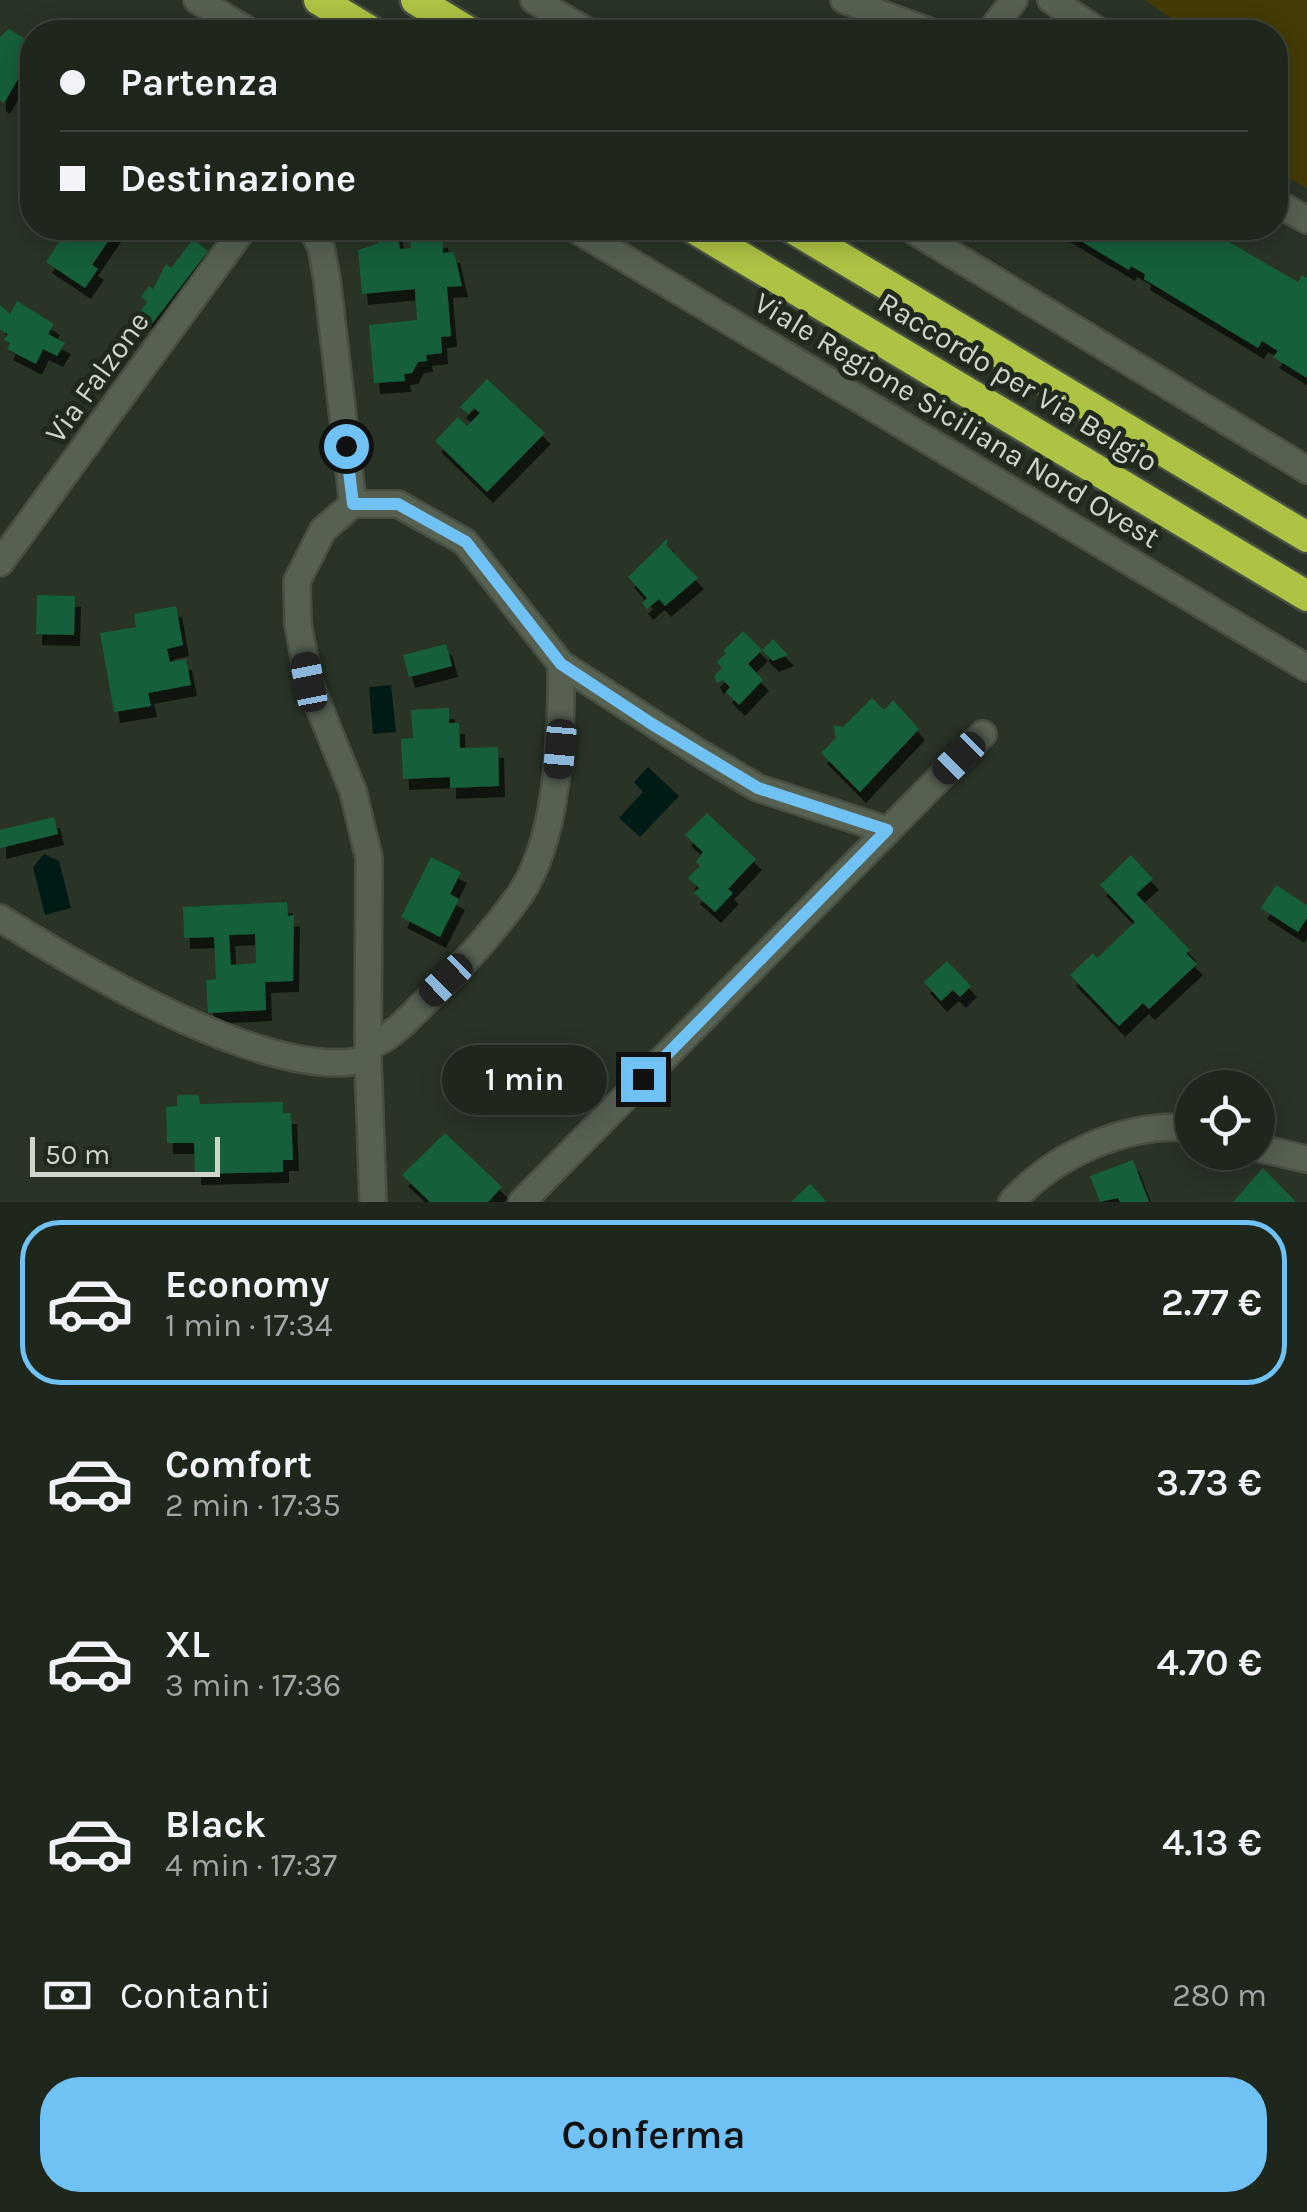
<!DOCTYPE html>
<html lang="it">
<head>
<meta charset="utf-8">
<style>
  :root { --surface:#1f261c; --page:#2c3229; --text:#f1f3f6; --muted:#a1a5a3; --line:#3c433b; --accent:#70c1f4 }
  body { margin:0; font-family:Karla,sans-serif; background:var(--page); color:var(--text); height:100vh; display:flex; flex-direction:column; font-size:38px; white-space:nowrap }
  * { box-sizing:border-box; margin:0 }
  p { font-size:32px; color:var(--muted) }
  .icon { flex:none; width:55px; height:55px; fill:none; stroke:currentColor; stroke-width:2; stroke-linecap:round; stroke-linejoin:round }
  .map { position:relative; height:1202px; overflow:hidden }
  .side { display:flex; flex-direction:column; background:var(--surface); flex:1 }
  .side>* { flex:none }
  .banner { position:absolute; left:20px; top:20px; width:1268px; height:220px; border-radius:40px; box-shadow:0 5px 25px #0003,0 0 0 2px var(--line); display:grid; align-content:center; height:220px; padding:0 40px; background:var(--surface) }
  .controls { position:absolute; left:1175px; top:1070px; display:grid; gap:20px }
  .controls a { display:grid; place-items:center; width:100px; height:100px; border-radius:50%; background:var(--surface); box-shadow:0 5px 25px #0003,0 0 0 2px var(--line); font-size:50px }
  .scale { position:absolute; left:30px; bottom:25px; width:190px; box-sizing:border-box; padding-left:10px; border:5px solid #ced5cc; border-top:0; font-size:28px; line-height:35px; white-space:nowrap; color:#ced5cc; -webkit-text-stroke:8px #1f291c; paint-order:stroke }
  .end { position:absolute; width:45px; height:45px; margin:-22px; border:12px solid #70c1f4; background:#111; box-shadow:0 0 0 5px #111 }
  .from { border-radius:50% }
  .bubble { position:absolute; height:70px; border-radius:35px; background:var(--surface); box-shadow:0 5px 25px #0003,0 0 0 2px var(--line); font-size:32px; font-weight:600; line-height:70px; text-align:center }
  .car { position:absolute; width:30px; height:60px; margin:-30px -15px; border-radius:12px; box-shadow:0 0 8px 2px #0007; background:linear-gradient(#222 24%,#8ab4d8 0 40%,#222 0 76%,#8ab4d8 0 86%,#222 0) }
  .banner b { display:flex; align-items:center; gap:35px; height:95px; font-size:38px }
  .banner b+b { border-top:2px solid var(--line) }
  .banner i { width:25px; height:25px; background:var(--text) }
  ul { padding:18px 0 0; list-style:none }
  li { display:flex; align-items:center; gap:30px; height:165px; margin:0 20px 15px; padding:0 20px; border:5px solid transparent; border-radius:40px }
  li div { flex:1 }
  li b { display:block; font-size:38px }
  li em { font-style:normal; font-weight:600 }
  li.on { border-color:var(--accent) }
  li>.icon { width:90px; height:90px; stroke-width:1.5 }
  .pay { display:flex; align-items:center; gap:25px; height:110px; padding:0 40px; font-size:38px }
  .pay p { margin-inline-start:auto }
  .action { display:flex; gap:20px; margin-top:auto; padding:20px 40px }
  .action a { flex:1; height:115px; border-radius:40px; background:var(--accent); color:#111; font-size:40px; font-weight:600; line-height:115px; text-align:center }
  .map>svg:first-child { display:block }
  .green { fill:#453b06 }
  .water { fill:#001b15 }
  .building { fill:#155e3b; fill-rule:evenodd; filter:url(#shadow) }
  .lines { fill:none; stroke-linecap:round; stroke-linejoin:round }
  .minor-casing { stroke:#474f43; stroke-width:30 }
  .highway-casing { stroke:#474f43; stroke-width:35 }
  .minor { stroke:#566152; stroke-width:25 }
  .highway { stroke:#aec243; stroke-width:30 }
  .route { stroke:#70c1f4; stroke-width:12 }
  .labels { text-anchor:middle; stroke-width:10; stroke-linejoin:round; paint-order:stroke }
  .street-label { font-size:30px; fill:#ced5cc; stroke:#1f291c }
</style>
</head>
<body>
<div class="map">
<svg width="1307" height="1202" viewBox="0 0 1307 1202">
  <defs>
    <filter id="shadow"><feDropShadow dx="6" dy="11" stdDeviation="0" flood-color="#0009"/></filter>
  </defs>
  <rect width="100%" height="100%" fill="#293326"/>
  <polygon class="green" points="1145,0 1307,0 1307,188 1275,171 1275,32 1191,32"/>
  <g class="water">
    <polygon points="391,685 396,732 373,734 369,687"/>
    <polygon points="648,767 679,796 640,837 619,818 643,792 634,782"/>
    <polygon points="44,854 59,861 71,908 45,915 33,867"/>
  </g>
  <g class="building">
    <polygon points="9,29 32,43 32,55 4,103 0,100 0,37"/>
    <polygon points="68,228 117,228 92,265 98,269 85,288 46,262"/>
    <polygon points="378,228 396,228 400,249 411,248 409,228 427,228 428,238 442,237 443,253 454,252 462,286 447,287 451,336 441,337 442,353 426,355 427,361 418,362 412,373 404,374 405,381 374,383 369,325 417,320 415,289 362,294 358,250 379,243"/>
    <polygon points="1059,228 1205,228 1298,282 1302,275 1307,278 1307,378 1273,357 1278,351 1262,341 1258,348 1144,279 1145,274 1131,266 1129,270"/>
    <polygon points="193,239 208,251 152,324 139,313 147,302 141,297 149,286 153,289 166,264 171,268"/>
    <polygon points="17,301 54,324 48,334 65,343 57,356 43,349 36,364 7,349 10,343 4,340 8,334 0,330 0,305 10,314"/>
    <polygon points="487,379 545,433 487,492 435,441 458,417 467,426 480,413 474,408 468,414 460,407"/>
    <polygon points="668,538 666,545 698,578 665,606 659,599 647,609 642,603 647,598 628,577"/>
    <polygon points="37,595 75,596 74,635 36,634"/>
    <polygon points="176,606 183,645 167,649 170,662 186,659 191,685 148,693 151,706 114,712 100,633 136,627 134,614"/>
    <polygon points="743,631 762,650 748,664 763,680 739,705 726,692 730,687 723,680 717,683 714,676 722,668 717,662 726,653 723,651"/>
    <polygon points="773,639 788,655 773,661 762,650"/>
    <polygon points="446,644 452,666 409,677 403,655"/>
    <polygon points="872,698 884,710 893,700 919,729 860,792 821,753 836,738 833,725 843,727"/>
    <polygon points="449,708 449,723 459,723 460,748 498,747 499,786 450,788 450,777 403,779 401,739 413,738 411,710"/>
    <polygon points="707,813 756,859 728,889 733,893 715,912 694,893 699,888 688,878 700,866 696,862 703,852 685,835"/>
    <polygon points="54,817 58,834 0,848 0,830"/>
    <polygon points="1131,855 1153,879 1136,894 1190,950 1186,953 1197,964 1149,1009 1143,1003 1119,1026 1070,975 1093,953 1097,958 1135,922 1100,885"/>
    <polygon points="431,857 461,872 450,894 459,899 440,937 401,917"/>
    <polygon points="1276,885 1307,905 1307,918 1298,932 1261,908"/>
    <path d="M287 902 288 916 294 915 293 981 265 982 266 1010 208 1013 206 980 216 979 214 937 184 938 183 907ZM255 934 256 963 231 965 229 935Z"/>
    <polygon points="947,961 971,986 960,997 953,990 941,1001 924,982"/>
    <polygon points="177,1095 199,1095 200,1104 283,1102 283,1113 291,1113 293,1160 283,1160 283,1172 195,1174 194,1143 167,1143 166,1107 177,1106"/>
    <polygon points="445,1133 502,1187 488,1202 430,1202 402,1175"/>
    <polygon points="1133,1160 1149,1202 1120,1202 1118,1198 1100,1202 1090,1176"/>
    <polygon points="1263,1168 1296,1202 1233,1202"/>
    <polygon points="810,1184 827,1202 791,1202 798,1195"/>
  </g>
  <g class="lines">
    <g class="minor-casing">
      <g id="minor">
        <polyline points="197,0 250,32"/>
        <polyline points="534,0 588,32"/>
        <polyline points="844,0 931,32"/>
        <polyline points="1051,0 1100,32"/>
        <polyline points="990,32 1014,0"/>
        <polyline points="1275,202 1307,220"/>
        <polyline points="311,228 321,247 327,279 353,504"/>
        <polyline points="574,228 1307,668"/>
        <polyline points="909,228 1307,470"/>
        <polyline points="0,563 244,228"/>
        <path d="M0 918C82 969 272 1085 368 1059"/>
        <path d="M368 1047C396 1036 416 1010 438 989 466 962 496 928 519 896 559 839 562 732 561 664"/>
        <polyline points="1258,1148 1307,1159"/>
        <polyline points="373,1202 368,1059 369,858 353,791 309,682 298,624 297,581 323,530 353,504 398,504 465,542 561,664 701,754 758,788 887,830"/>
        <polyline points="522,1202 983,734"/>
        <path d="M1012 1202C1055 1154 1127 1122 1192 1128"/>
      </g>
    </g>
    <g class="highway-casing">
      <g id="highway">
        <polyline points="319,0 372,32"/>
        <polyline points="416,0 469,32"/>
        <polyline points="693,228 1307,596"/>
        <polyline points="792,228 1307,537"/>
      </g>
    </g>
    <use href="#minor" class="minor"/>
    <use href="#highway" class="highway"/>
  </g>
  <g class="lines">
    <polyline class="route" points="346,446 353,504 398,504 466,542 561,664 652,724 758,788 887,830 643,1079"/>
  </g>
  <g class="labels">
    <g class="street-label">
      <text transform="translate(97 377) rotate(-54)" y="10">Via Falzone</text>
      <text transform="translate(1018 382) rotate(31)" y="10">Raccordo per Via Belgio</text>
      <text transform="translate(957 420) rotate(31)" y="10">Viale Regione Siciliana Nord Ovest</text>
    </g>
  </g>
</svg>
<div class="controls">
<a><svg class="icon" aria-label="locate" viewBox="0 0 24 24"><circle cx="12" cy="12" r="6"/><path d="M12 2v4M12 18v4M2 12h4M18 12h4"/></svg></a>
</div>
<div class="scale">50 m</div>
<i class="end from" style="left:346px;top:446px"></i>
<i class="end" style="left:643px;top:1079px"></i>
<div class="bubble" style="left:442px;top:1045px;width:165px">1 min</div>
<i class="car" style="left:309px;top:682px;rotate:349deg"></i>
<i class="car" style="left:560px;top:749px;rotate:185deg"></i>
<i class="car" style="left:959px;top:758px;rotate:225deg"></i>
<i class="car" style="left:446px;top:980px;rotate:226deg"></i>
<div class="banner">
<b><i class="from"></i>Partenza</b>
<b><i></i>Destinazione</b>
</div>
</div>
<section class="side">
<ul>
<li class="on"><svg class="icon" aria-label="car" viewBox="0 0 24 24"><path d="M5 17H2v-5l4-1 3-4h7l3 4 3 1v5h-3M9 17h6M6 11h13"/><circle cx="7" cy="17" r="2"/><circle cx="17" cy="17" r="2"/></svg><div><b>Economy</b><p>1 min · 17:34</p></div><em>2.77 €</em></li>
<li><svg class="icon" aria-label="car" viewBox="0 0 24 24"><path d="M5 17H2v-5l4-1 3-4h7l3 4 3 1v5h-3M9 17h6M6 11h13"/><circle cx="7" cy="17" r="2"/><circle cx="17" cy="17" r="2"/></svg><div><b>Comfort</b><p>2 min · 17:35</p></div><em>3.73 €</em></li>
<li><svg class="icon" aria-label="car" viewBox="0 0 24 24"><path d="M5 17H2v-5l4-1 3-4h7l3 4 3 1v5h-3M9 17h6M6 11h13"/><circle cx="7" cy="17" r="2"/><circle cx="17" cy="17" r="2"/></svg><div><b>XL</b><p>3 min · 17:36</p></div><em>4.70 €</em></li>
<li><svg class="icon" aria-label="car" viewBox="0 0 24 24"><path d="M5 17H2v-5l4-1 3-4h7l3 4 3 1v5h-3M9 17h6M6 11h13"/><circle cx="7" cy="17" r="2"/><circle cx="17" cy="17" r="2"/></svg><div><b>Black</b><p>4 min · 17:37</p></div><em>4.13 €</em></li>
</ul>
<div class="pay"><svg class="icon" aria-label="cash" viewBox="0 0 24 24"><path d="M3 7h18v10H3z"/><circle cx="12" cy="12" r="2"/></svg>Contanti<p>280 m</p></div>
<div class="action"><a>Conferma</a></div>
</section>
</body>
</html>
